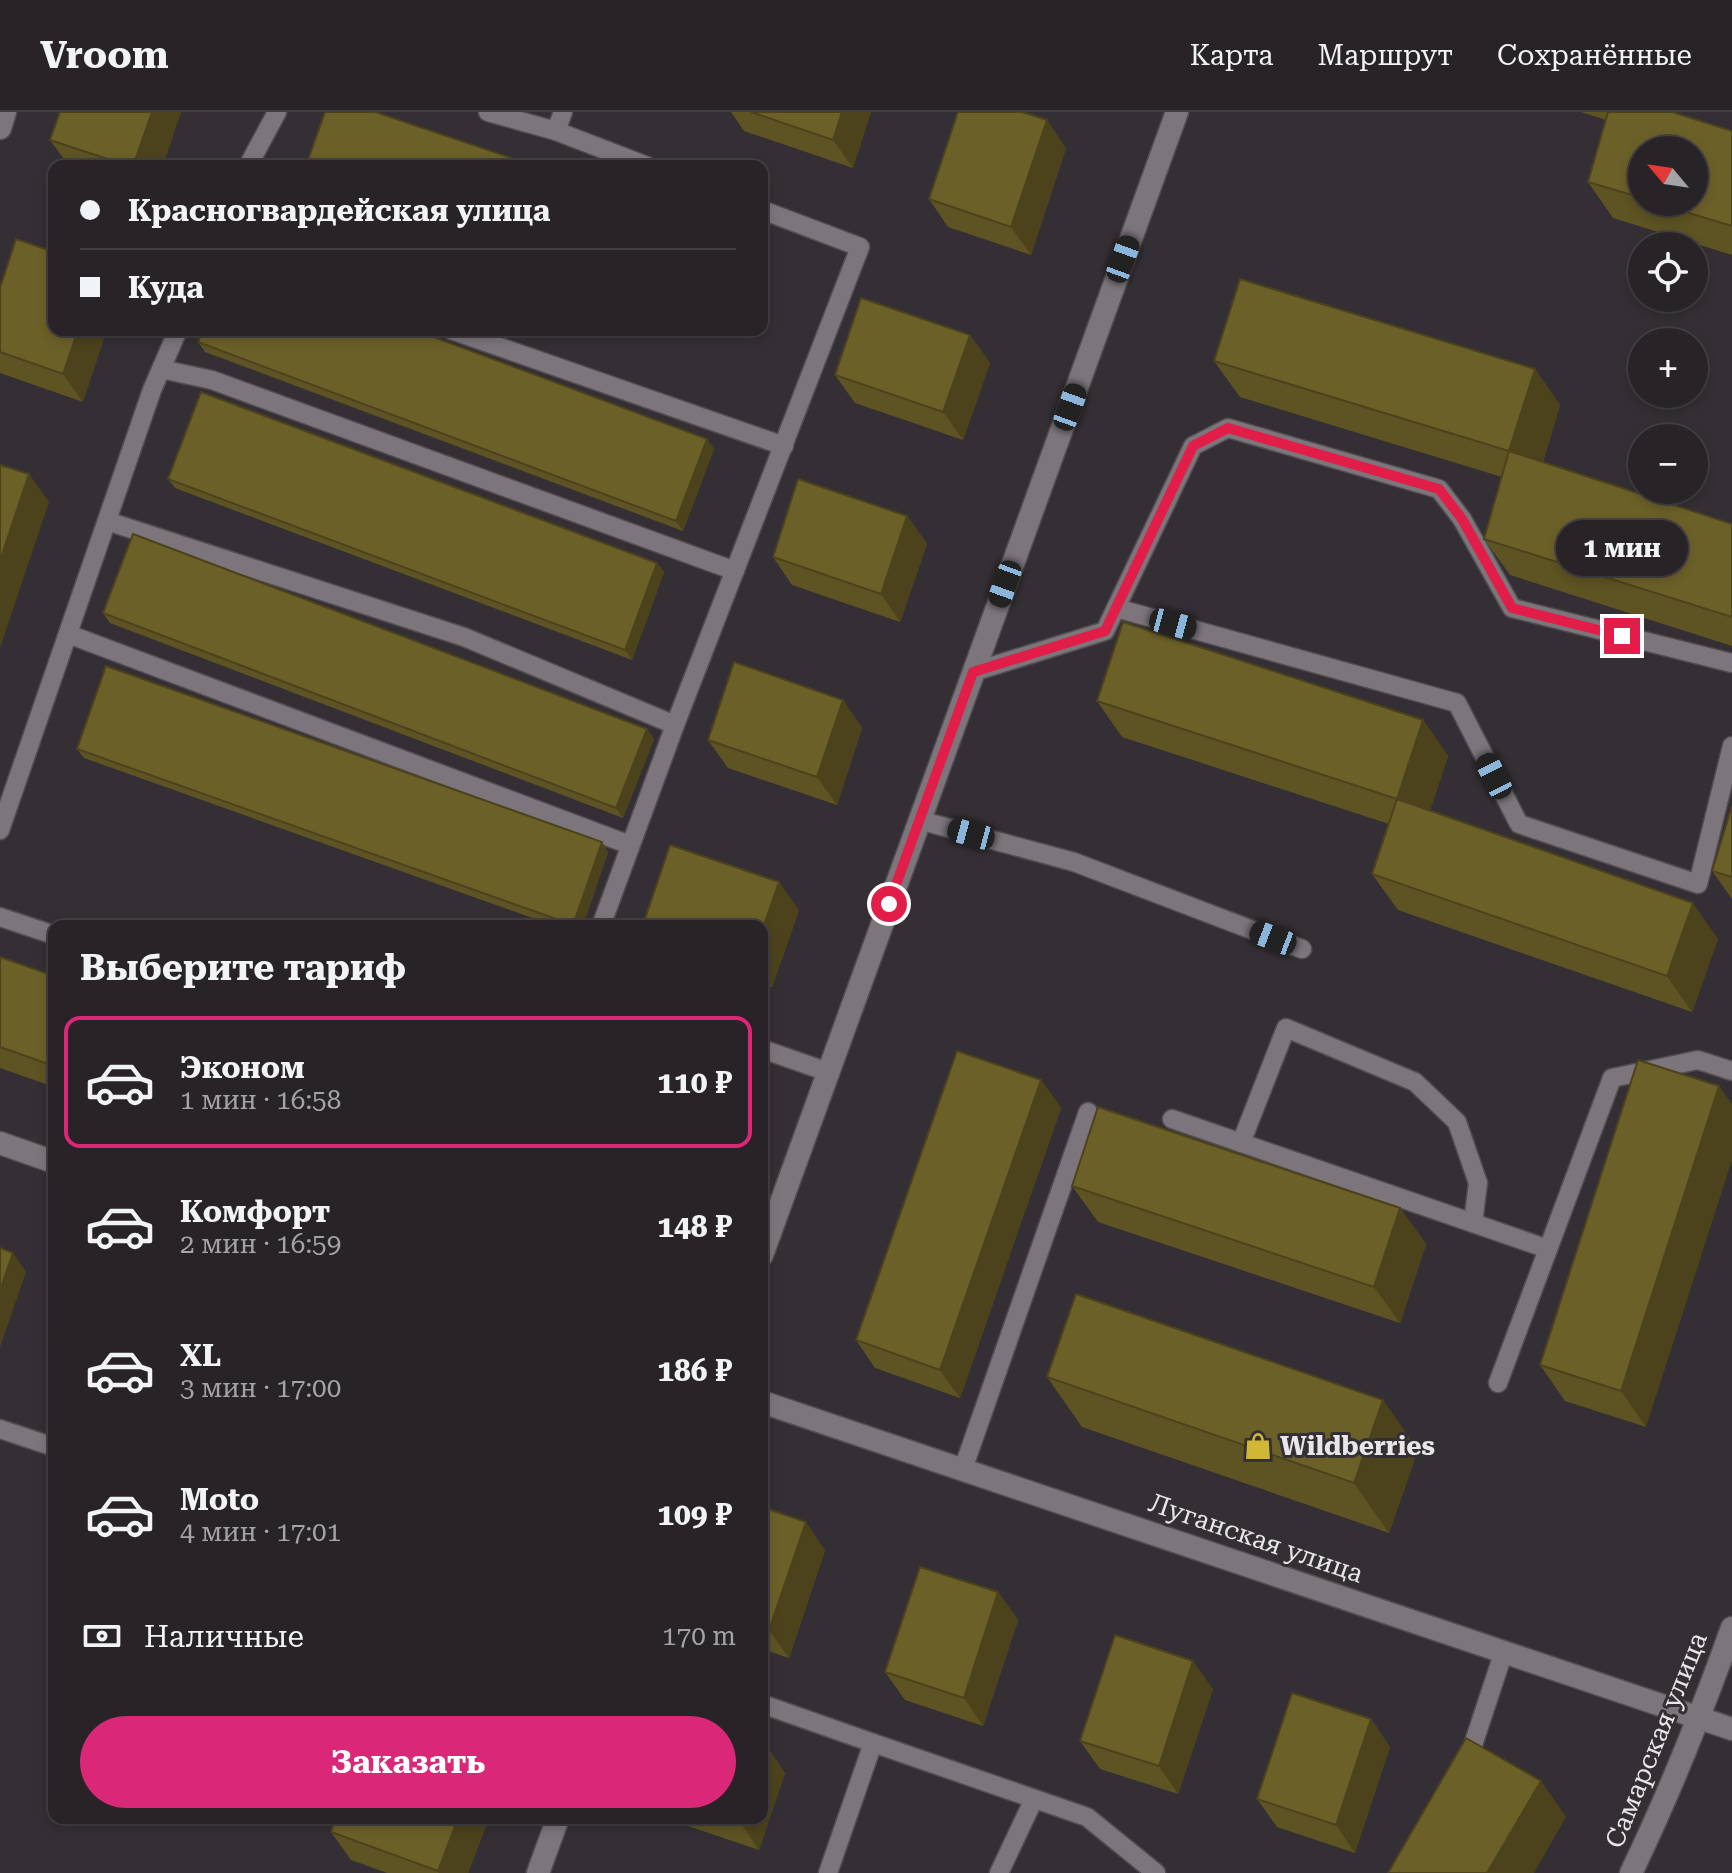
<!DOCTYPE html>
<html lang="ru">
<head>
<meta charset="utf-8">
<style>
  :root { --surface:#272327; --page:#2f2b2f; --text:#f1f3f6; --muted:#a4a4a7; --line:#434044; --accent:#db2777 }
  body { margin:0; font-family:"Roboto Serif",serif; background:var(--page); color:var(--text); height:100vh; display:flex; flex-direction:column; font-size:30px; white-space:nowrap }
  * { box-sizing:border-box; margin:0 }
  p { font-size:26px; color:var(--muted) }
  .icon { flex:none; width:44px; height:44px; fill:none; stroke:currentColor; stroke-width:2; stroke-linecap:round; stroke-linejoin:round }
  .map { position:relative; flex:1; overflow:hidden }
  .panel { position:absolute; left:48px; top:808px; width:720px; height:904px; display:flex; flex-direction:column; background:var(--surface); border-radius:16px; box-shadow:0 4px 12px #0003,0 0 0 2px var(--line) }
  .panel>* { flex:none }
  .top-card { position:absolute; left:48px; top:48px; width:720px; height:176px; border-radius:16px; box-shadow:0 4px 12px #0003,0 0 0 2px var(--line); display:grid; align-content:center; height:176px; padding:0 32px; background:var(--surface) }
  .needle { width:52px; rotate:299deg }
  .buttons { position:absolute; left:1628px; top:24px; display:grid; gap:16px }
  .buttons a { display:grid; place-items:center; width:80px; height:80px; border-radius:50%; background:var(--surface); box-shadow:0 4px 12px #0003,0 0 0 2px var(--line); font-size:40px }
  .end { position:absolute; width:36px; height:36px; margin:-18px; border:10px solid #e11d48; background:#fff; box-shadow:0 0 0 4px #fff }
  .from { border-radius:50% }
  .bubble { position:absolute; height:56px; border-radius:28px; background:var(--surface); box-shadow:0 4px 12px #0003,0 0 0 2px var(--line); font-size:26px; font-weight:700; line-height:56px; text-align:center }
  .car { position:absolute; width:24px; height:48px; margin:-24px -12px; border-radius:10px; box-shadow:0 0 6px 2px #0007; background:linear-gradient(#222 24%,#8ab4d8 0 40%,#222 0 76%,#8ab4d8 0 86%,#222 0) }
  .top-card b { display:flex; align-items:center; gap:28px; height:76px; font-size:30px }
  .top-card b+b { border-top:2px solid var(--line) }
  .top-card i { width:20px; height:20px; background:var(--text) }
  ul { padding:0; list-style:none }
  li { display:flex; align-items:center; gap:24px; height:132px; margin:0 16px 12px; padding:0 16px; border:4px solid transparent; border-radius:16px }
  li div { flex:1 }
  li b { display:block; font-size:30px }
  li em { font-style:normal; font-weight:700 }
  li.active { border-color:var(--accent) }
  li>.icon { width:72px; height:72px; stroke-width:1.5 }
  h2 { padding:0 32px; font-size:36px; line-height:96px }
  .pay { display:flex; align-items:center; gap:20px; height:88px; padding:0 32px; font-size:30px }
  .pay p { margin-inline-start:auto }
  .action { display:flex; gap:16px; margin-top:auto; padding:16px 32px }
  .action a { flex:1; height:92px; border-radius:48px; background:var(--accent); color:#fff; font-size:32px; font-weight:700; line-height:92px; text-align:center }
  header { display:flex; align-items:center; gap:48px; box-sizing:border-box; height:112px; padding:0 40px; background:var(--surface); border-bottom:2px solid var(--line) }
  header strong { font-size:38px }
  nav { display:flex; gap:44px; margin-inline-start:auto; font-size:28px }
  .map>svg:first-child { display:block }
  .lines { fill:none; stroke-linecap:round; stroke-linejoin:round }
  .service-casing { stroke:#514d51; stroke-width:21 }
  .minor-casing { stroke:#514d51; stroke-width:25 }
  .service { stroke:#7c767c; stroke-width:18 }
  .minor { stroke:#7c767c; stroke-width:22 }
  .wall { fill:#5d5323; fill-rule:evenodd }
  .shaded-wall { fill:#4c431d }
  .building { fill:#6c6029; stroke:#4c431d; stroke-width:2 }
  .route { stroke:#e11d48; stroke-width:10 }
  .labels { text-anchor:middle; stroke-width:6; stroke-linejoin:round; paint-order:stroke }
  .poi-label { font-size:26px; font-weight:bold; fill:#e9e6e9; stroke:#342f34; text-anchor:start }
  .street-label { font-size:26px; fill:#e9e6e9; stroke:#342f34 }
</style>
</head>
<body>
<header>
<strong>Vroom</strong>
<nav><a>Карта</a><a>Маршрут</a><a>Сохранённые</a></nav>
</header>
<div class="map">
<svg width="1732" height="1761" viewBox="0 0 1732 1761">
  <rect width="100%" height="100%" fill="#342f34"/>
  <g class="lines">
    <g class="service-casing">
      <g id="service">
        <polyline points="488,0 556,19 647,54"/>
        <polyline points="556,19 563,0"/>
        <polyline points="248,54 277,0"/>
        <polyline points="451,218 784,334"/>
        <polyline points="161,257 212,268 735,459"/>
        <polyline points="107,409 464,525 675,613"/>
        <polyline points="1116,496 1457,591 1519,712 1698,772 1732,634"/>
        <polyline points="68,522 630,733"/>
        <polyline points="973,560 1105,519 1193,334 1228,316 1439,377 1462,407 1512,496 1732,551"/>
        <polyline points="919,708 1074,750 1302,837"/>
        <polyline points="0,718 152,278 178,218"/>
        <polyline points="0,805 54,823"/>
        <polyline points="601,814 675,613 860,135 762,98"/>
        <polyline points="762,937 828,960"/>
        <polyline points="1172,1007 1548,1137"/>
        <polyline points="1241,1031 1286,916 1415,970 1457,1010 1478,1071 1473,1111"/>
        <polyline points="1498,1271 1612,966 1698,948 1732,959"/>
        <polyline points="0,1317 54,1335"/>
        <polyline points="963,1357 1088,1000"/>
        <polyline points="762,1592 873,1631 828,1761"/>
        <polyline points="873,1631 1087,1705 1156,1761"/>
        <polyline points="1464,1652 1470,1642 1504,1539"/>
        <polyline points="999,1761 1034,1687"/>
      </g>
    </g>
    <g class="minor-casing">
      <g id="minor">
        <polyline points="0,16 5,0"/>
        <polyline points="0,1031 54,1050"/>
        <polyline points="762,1143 1177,0"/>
        <polyline points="762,1290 1732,1617"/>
        <polyline points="538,1761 558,1706"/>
        <path d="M1631 1761C1670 1680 1702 1600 1732 1516"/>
      </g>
    </g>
    <use href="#service" class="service"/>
    <use href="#minor" class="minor"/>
  </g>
  <g class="wall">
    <polygon points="731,0 871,0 853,56 744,19"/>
    <path d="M1581 0H1672L1732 19V143L1613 106 1588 70 1606 8ZM1642 38 1694 90H1642Z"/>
    <polygon points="50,28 163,54 69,54"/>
    <polygon points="1066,36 1031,143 948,115 929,87"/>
    <polygon points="54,140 83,290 0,261 0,176"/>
    <polygon points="970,223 990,251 963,328 855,291 835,263"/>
    <polygon points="198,230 707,327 714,337 683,419 205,240"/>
    <polygon points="1214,249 1535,257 1560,293 1543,350 1732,412 1732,534 1510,463 1484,427 1502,365 1240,285"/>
    <polygon points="168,367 657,451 664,460 632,548 175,376"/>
    <polygon points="907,404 927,432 900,510 792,473 773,445"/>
    <polygon points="103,501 647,617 654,627 623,706 110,511"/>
    <polygon points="843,588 862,616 837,693 728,656 708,628"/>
    <polygon points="1097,589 1423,608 1448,644 1430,698 1718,827 1692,900 1398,798 1372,762 1389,712 1122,625"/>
    <polygon points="77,637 602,730 608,740 583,814 555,814 84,646"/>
    <polygon points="1732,694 1732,787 1712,759"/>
    <polygon points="799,798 772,875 762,872 762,814 646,814 644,810"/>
    <polygon points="0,845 54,864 54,975 0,956"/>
    <polygon points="1638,948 1646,1315 1565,1289 1540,1253"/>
    <polygon points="1041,968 1061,996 960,1286 875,1256 856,1228"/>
    <polygon points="1072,1074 1400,1096 1426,1132 1400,1211 1098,1110"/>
    <polygon points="1047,1265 1418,1338 1389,1421 1082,1315"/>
    <polygon points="762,1395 825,1438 789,1546 762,1537"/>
    <polygon points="998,1480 1018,1508 983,1614 905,1588 885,1560"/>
    <polygon points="1213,1577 1178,1682 1100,1657 1080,1629"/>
    <polygon points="1371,1607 1390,1635 1355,1741 1277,1715 1257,1687"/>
    <polygon points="766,1633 785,1661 759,1738 664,1706 762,1706"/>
    <polygon points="336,1706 483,1706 487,1711 468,1761 387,1761 351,1748 331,1720"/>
  </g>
  <g class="shaded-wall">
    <polygon points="152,0 181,0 163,54 133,54"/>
    <polygon points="842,0 871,0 853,56 833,28"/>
    <polygon points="1047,8 1066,36 1031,143 1011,115"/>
    <polygon points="78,218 107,218 83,290 63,262"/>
    <polygon points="970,223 990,251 963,328 943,300"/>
    <polygon points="1535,257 1560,293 1535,375 1509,339"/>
    <polygon points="707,327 714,337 683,419 676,409"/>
    <polygon points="29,362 49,390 0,536 0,449"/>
    <polygon points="907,404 927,432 900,510 881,482"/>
    <polygon points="657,451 664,460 632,548 625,538"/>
    <polygon points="843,588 862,616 837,693 817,665"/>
    <polygon points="1423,608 1448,644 1422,723 1397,687"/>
    <polygon points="647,617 654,627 623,706 616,696"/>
    <polygon points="602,730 608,740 583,814 574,814 573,813"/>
    <polygon points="779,770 799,798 772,875 762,861 762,819"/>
    <polygon points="1693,791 1718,827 1692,900 1667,864"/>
    <polygon points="1041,968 1061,996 960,1286 940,1258"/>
    <polygon points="1719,974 1732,992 1732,1048 1646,1315 1621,1279"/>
    <polygon points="1400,1096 1426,1132 1400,1211 1374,1175"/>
    <polygon points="13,1141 26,1160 0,1235 0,1178"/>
    <polygon points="1383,1288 1418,1338 1389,1421 1354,1371"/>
    <polygon points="806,1410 825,1438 789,1546 769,1518"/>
    <polygon points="998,1480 1018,1508 983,1614 964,1586"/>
    <polygon points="1193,1549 1213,1577 1178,1682 1159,1654"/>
    <polygon points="1371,1607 1390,1635 1355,1741 1336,1713"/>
    <polygon points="766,1633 785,1661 759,1738 740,1710 741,1706 762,1706 762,1643"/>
    <polygon points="1541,1669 1566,1705 1534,1761 1487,1761"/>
    <polygon points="458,1706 483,1706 487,1711 468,1761 439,1761 438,1759"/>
  </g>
  <g class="building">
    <polygon points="60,0 152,0 133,54 129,54 50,28"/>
    <polygon points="325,0 375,0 535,54 306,54"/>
    <polygon points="751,0 842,0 833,28"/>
    <polygon points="958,0 1022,0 1047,8 1011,115 929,87"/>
    <polygon points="1608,0 1672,0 1732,19 1732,114 1653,90 1694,90 1694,38 1642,38 1642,86 1588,70"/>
    <polygon points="16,127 54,140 54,218 78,218 63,262 0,240 0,176"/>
    <polygon points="1240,167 1535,257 1509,339 1214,249"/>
    <polygon points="861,186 970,223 943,300 835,263"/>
    <polygon points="203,218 415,218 707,327 676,409 198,230"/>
    <polygon points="201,280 657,451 625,538 168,367"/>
    <polygon points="1509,339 1732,412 1732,505 1484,427"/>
    <polygon points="0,353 29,362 0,449"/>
    <polygon points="798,367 907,404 881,482 773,445"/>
    <polygon points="133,422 647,617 616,696 103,501"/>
    <polygon points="1123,510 1423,608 1397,687 1097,589"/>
    <polygon points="734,550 843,588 817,665 708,628"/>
    <polygon points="106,554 602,730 573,813 77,637"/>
    <polygon points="1397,687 1693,791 1667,864 1372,762"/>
    <polygon points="1732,694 1732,765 1712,759"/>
    <polygon points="670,733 779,770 762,819 762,814 655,814 644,810"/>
    <polygon points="0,845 54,864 54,954 0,935"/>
    <polygon points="957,939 1041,968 940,1258 856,1228"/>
    <polygon points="1638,948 1719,974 1621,1279 1540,1253"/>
    <polygon points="1098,995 1400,1096 1374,1175 1072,1074"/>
    <polygon points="0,1136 13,1141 0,1178"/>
    <polygon points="1076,1182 1383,1288 1354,1371 1047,1265"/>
    <polygon points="54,1205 54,1226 47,1224"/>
    <polygon points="762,1395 806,1410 769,1518 762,1515"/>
    <polygon points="920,1455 998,1480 964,1586 885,1560"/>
    <polygon points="1115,1523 1193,1549 1159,1654 1080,1629"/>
    <polygon points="1292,1581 1371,1607 1336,1713 1257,1687"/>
    <polygon points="1466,1626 1541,1669 1487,1761 1388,1761"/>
    <polygon points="762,1632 766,1633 762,1643"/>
    <polygon points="336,1706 458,1706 438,1759 331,1720"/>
    <polygon points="729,1706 741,1706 740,1710"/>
  </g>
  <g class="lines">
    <polyline class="route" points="889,792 973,560 1105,519 1193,334 1228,316 1439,377 1462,407 1512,496 1622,524"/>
  </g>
  <defs>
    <g id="shop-bare" transform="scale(2.16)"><path d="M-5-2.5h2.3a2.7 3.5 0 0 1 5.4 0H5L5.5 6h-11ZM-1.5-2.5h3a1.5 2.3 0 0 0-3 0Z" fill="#d0b736" stroke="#342f34" stroke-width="2.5" paint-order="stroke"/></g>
  </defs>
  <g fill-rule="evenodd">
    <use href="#shop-bare" x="1258" y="1334"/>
  </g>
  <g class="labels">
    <g class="poi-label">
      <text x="1280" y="1343">Wildberries</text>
    </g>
    <g class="street-label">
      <text transform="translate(1256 1426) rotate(19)" y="9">Луганская улица</text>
      <text transform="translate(1656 1628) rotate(-68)" y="9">Самарская улица</text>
    </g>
  </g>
</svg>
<div class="buttons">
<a><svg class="needle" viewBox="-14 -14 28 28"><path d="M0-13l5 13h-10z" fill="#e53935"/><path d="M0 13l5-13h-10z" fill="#a4a4a7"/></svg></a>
<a><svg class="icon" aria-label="locate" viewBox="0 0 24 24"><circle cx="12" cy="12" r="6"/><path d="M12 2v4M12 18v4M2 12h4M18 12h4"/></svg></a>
<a>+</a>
<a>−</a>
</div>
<i class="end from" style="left:889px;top:792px"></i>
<i class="end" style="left:1622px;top:524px"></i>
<div class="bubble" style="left:1556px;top:408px;width:132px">1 мин</div>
<i class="car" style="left:1123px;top:147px;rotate:20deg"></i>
<i class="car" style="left:1070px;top:295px;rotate:20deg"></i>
<i class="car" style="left:1005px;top:472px;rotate:200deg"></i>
<i class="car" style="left:1173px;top:512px;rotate:105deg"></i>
<i class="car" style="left:1494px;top:664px;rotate:333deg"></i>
<i class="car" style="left:971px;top:722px;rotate:285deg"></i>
<i class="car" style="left:1273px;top:826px;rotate:291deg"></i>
<div class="top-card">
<b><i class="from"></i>Красногвардейская улица</b>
<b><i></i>Куда</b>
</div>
<section class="panel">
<h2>Выберите тариф</h2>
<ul>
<li class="active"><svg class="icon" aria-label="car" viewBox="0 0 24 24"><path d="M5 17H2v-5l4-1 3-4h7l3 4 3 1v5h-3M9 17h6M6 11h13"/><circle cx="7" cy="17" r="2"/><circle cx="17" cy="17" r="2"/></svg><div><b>Эконом</b><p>1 мин · 16:58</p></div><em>110 ₽</em></li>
<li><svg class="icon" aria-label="car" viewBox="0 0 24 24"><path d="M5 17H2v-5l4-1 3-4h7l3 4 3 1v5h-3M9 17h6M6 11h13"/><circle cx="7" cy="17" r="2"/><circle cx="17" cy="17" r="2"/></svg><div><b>Комфорт</b><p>2 мин · 16:59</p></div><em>148 ₽</em></li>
<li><svg class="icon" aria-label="car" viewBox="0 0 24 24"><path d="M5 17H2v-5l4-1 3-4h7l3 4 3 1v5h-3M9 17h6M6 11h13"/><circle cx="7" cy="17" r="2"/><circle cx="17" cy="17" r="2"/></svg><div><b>XL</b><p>3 мин · 17:00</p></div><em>186 ₽</em></li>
<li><svg class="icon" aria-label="car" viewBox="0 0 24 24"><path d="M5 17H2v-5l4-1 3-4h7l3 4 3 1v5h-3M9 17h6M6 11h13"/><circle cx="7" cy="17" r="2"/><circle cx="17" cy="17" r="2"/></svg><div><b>Moto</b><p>4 мин · 17:01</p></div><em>109 ₽</em></li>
</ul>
<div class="pay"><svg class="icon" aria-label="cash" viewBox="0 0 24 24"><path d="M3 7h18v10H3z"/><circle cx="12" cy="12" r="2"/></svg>Наличные<p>170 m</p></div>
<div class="action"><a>Заказать</a></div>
</section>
</div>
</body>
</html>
